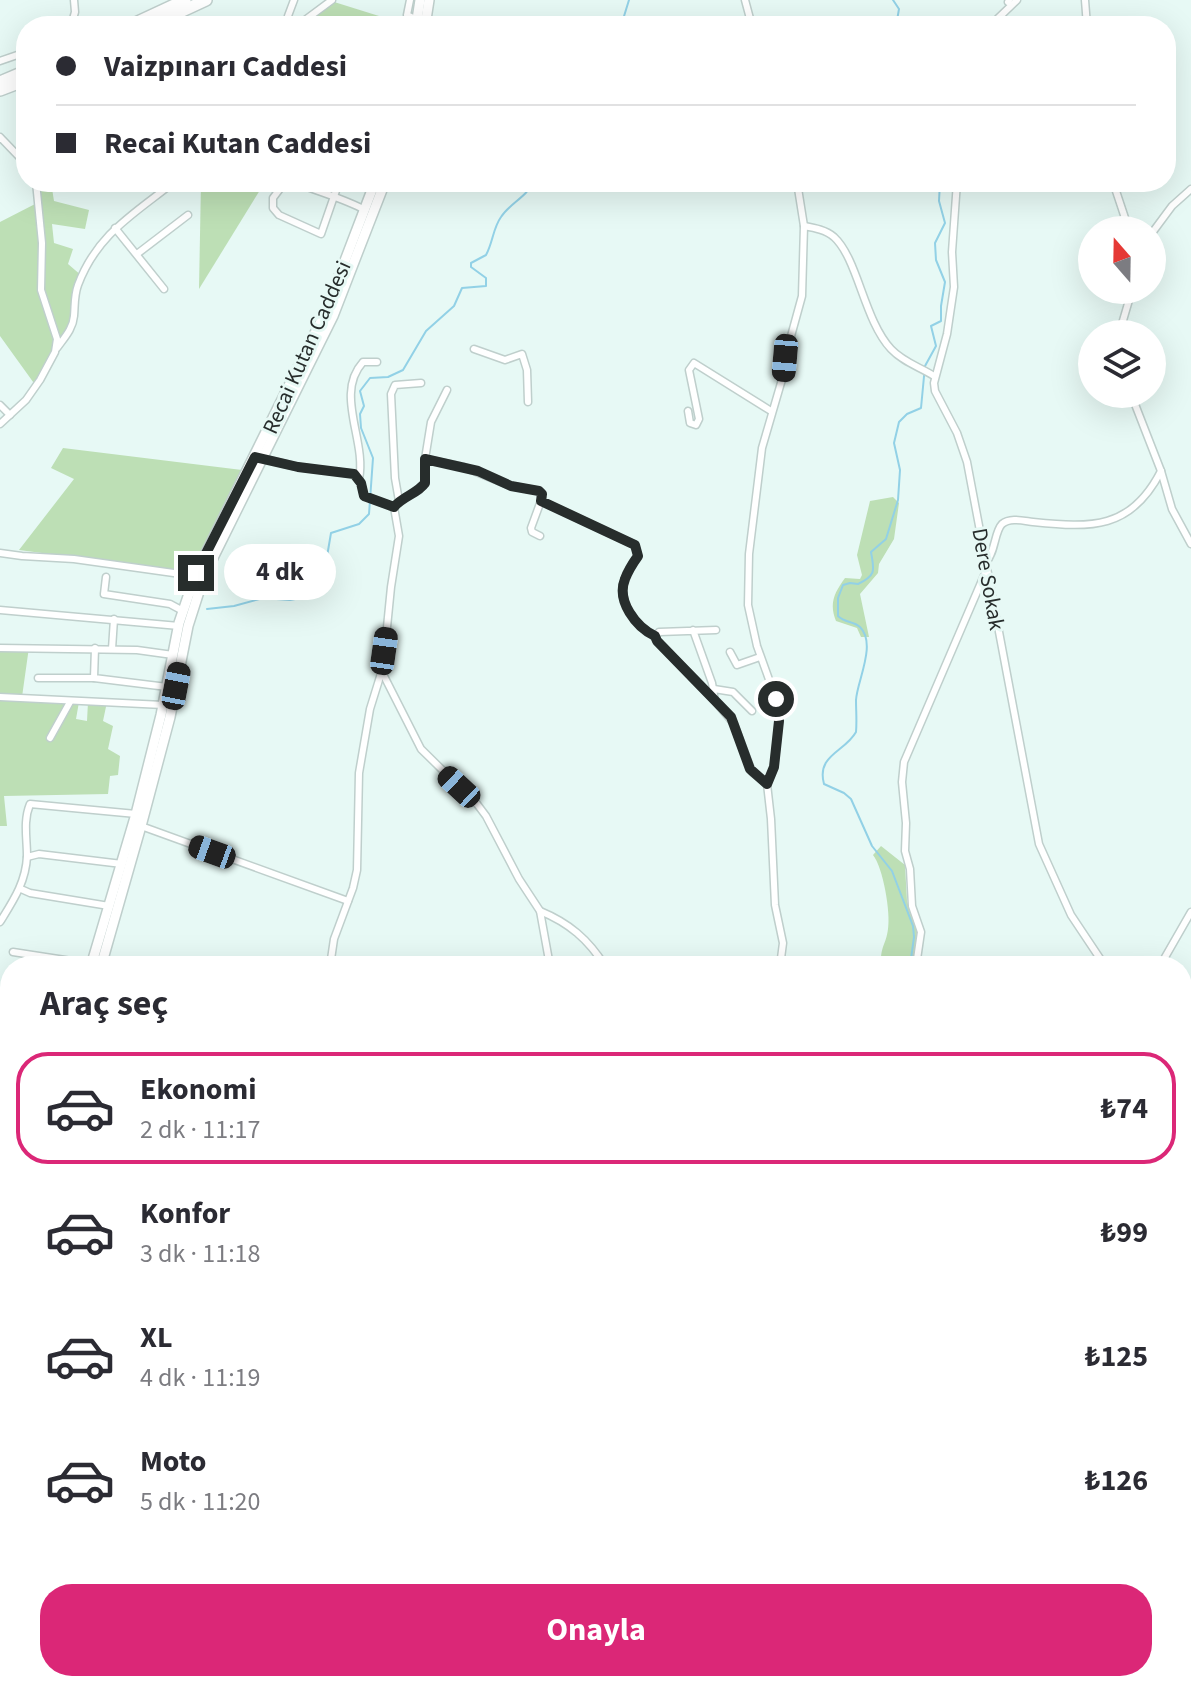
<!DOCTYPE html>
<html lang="tr">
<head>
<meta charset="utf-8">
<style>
  :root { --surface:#fff; --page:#f7f7f7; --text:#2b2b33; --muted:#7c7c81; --line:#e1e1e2; --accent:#db2777 }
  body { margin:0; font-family:"Source Sans 3",sans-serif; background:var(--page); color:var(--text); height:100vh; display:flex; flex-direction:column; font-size:30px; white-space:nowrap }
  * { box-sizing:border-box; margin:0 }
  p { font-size:26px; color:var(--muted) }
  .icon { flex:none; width:44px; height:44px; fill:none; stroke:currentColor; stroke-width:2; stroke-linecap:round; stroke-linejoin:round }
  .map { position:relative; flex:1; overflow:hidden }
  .details { position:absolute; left:0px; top:956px; width:1192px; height:736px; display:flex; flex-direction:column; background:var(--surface); border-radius:32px 32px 0 0; box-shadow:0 8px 32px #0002 }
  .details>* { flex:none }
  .hud { position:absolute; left:16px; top:16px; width:1160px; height:176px; border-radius:32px; box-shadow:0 8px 32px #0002; display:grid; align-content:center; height:176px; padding:0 40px; background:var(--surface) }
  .needle { width:52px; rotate:340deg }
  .controls { position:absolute; left:1078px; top:216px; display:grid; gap:16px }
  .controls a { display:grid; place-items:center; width:88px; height:88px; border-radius:50%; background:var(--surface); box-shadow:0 8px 32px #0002; font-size:40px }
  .end { position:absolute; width:36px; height:36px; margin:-18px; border:10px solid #272d2c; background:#fff; box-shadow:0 0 0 4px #fff }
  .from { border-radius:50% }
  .bubble { position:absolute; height:56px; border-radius:28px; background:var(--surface); box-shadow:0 8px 32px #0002; font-size:26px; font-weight:700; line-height:56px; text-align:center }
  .car { position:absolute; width:24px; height:48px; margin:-24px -12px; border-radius:10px; box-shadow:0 0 6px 2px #0007; background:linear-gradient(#222 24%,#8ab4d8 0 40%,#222 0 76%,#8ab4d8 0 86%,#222 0) }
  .hud b { display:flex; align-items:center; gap:28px; height:76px; font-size:30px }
  .hud b+b { border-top:2px solid var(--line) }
  .hud i { width:20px; height:20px; background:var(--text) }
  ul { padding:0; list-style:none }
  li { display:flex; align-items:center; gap:24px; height:112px; margin:0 16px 12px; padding:0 24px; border:4px solid transparent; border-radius:32px }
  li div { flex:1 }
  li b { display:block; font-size:30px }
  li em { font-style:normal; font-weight:700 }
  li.on { border-color:var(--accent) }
  li>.icon { width:72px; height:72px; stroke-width:1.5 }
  h2 { padding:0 40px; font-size:36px; line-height:96px }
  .primary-button { display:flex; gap:16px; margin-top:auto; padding:16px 40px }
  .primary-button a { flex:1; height:92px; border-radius:32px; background:var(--accent); color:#fff; font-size:32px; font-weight:700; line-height:92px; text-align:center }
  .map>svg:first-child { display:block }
  .green { fill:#bddfb5 }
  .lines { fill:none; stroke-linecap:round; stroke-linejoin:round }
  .stream { stroke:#92d1e6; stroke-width:2 }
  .minor-casing { stroke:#bfcfcc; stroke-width:9 }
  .major-casing { stroke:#bfcfcc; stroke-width:12 }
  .highway-casing { stroke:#bfcfcc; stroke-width:14 }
  .minor { stroke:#fff; stroke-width:6 }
  .major { stroke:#fff; stroke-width:9 }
  .highway { stroke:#fff; stroke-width:11 }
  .route { stroke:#272d2c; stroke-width:10 }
  .labels { text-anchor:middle; stroke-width:6; stroke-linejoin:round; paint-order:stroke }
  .street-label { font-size:22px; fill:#272d2c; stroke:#e7f9f5 }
</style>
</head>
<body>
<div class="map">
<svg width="1191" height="1692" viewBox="0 0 1191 1692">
  <rect width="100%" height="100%" fill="#e7f9f5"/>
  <g class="green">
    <polygon points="331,1 411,26 298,26"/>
    <polygon points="36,182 51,182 54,201 89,210 85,229 52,224 54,243 73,249 68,264 82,276 73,300 74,318 68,335 57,339 55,352 36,386 0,336 0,222 37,203"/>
    <polygon points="201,182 265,182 199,289"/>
    <polygon points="63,448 242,470 195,573 19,550 74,479 51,468"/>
    <path d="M893 497 899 503 894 539 879 564 878 573 860 594 869 637H861L857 628 836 621C829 604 834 593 845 578L860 579 862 575 857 555 870 501Z"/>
    <polygon points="29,647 22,697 79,702 76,719 87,721 88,702 107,702 103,721 113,726 108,749 120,756 118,775 110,776 108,794 4,796 7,826 0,826 0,648"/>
    <path d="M881 846 905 865 907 901 917 932 914 966H881C880 946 886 945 888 929 891 913 883 867 873 855Z"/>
    <polygon points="0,1045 10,1045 10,1234 0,1267"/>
    <polygon points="0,1500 10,1504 10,1682 125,1682 129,1692 0,1692"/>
  </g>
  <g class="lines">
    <g class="stream">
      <polyline points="893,0 899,9 896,26"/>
      <polyline points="621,26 629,0"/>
      <path d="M207 609 234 606 263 598 290 600 316 595 321 592 331 533 359 524 369 514 373 458 361 428 360 414 364 406 360 391 370 378 388 377 403 370 426 331 454 306 462 288 486 286V278L471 267V263L486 255C493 242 493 228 501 217 510 203 527 197 533 182"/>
      <path d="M910 966 914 937 913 926 892 871 872 846 851 799 844 793 824 784C816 755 845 752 856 732 857 721 856 711 856 700 857 681 877 644 860 627 853 621 845 623 838 616V598L843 585 850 583 858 584C877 575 874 570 871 552L886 539 898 500 900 470 894 443 899 422 907 414 921 408 925 366 936 346 931 326 941 321V306L945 282 936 260 935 243 945 223 939 201 940 182"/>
    </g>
    <g class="minor-casing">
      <g id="minor">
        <polyline points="294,0 288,16 292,24 296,21 301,21"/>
        <polyline points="410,0 407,15 417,20"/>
        <polyline points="745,0 752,26"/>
        <polyline points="1085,0 1087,26"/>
        <polyline points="1008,2 1009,0"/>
        <polyline points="71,26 75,12 74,0"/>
        <polyline points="297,26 332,0"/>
        <polyline points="990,26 1017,0"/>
        <polyline points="0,61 26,52"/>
        <polyline points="0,137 26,164"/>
        <polyline points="285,182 273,198 273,208 279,215 321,234 339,182"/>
        <path d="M295 182C318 192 343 198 365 210"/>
        <polyline points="957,182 952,252 954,287 947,334 934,383 935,391 957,433 967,462 1039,844 1071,915 1105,966"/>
        <polyline points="1113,182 1129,230"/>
        <path d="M804 226C815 228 826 230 834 237 858 259 864 320 891 349 903 362 920 367 934 376"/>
        <polyline points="115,228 164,289"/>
        <polyline points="1152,233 1172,206 1191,189"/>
        <polyline points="137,254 188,215"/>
        <polyline points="1119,334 1132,290"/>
        <path d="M57 348C64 338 73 329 74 316 75 305 74 296 78 285 97 234 134 214 174 182"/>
        <polyline points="474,349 505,360 522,354 527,370 528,402"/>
        <polyline points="1131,394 1161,471 1172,509 1191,544"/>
        <polyline points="0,405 10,415"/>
        <polyline points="688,411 690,423 696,425 699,419 689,370 694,363 771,411"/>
        <polyline points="0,424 26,400 40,380 55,352 57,339 41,290 42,243 36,182"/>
        <polyline points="260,458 298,467 354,474 361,483 364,496 394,507 399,536 391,587 383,667 370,709 359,773 357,870 353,888 334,939 330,966"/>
        <polyline points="425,459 464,467 511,486 539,491 542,498 531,528 532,532 540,536"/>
        <path d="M359 479C367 441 334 394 363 362H377"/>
        <polyline points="399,501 395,478 391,394 395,385 421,383"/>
        <polyline points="399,501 419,490 425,483 425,459 431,422 447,390"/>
        <path d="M541 501 635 545 638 556C633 563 628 571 625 579 616 601 636 626 655 636"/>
        <polyline points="0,553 22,556 74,559 195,576"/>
        <path d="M985 564C996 552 994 532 1002 524 1010 517 1024 521 1033 522 1091 528 1131 530 1161 471"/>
        <polyline points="106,577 104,594 170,604 183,611"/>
        <polyline points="0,610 179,626"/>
        <polyline points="693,630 712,683 715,701 655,638 659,632 716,630"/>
        <polyline points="0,648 137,650 173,655"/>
        <polyline points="95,648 94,678 167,687"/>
        <polyline points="112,649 114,619"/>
        <polyline points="730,652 737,665 760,657"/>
        <polyline points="383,669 383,674 421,749 477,804 486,816 519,879 540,911 550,966"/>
        <polyline points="38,678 94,678"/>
        <polyline points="714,689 733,692 752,711"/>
        <polyline points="0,697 163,705"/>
        <polyline points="715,701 734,724 752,772 767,784"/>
        <polyline points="50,738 70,702"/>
        <polyline points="141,826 348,901"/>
        <polyline points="27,857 39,854 122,864"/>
        <polyline points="21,889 30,893 109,906"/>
        <path d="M540 911C569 923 588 939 605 966"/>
        <path d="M0 922C13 901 26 882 27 856 27 838 23 821 30 804L136 814"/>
        <polyline points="13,952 91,964"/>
        <polyline points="780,966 783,943 775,905 771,819 767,784 774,767 779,721 776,699 757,646 748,605 749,554 762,448 783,376 785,358 802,296 804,226 797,182"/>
        <polyline points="916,966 921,932 912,906 910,869 905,851 906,823 902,782 904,762 986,571"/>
        <polyline points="1160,966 1191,912"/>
        <polyline points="0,1046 10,1046"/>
        <polyline points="1182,1181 1184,1214 1191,1236"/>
        <polyline points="0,1351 7,1353 10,1359"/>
        <polyline points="1182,1459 1191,1458"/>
        <polyline points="265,1682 270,1692"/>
        <polyline points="652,1682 666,1692"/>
        <polyline points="814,1682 821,1692"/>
        <polyline points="1103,1682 1107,1692"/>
        <polyline points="1164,1682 1174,1692"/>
        <polyline points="135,1685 224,1683"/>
        <polyline points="722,1692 726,1682"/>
      </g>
    </g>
    <g class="major-casing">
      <g id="major">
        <polyline points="416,26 420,0"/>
        <polyline points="425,26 429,0"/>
        <polyline points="91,966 136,814 161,715 179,623 196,573 325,313 375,182"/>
        <polyline points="101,966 141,826 170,717 188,626 204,576 333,316 385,182"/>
        <polyline points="0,1267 10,1233"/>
        <polyline points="0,1302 10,1269"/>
      </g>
    </g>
    <g class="highway-casing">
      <g id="highway">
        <polyline points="129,26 185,0"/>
        <polyline points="150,26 206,0"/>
        <polyline points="0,82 26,71"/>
        <polyline points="0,90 26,80"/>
      </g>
    </g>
    <use href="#minor" class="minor"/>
    <use href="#major" class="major"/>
    <use href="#highway" class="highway"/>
  </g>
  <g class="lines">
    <path class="route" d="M196 573 255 457 298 467 354 474 361 483 364 496 394 507C403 496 417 494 425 483V459L478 471 511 486 539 491 542 494 541 501 635 545 638 556C633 563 628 571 625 579 616 601 636 627 655 636L657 641 731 717 750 769 767 784 774 767 779 721 776 699"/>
  </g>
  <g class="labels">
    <g class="street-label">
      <text transform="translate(306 347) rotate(-66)" y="8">Recai Kutan Caddesi</text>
      <text transform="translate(989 579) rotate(80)" y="8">Dere Sokak</text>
    </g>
  </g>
</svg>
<div class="controls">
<a><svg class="needle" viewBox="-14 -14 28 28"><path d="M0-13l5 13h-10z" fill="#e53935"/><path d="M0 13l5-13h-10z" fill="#7c7c81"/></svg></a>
<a><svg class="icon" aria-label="layers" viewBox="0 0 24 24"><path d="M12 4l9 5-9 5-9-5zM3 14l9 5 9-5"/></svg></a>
</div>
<i class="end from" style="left:776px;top:699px"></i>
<i class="end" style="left:196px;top:573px"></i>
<div class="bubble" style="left:224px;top:544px;width:112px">4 dk</div>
<i class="car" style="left:785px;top:358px;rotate:185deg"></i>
<i class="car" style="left:384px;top:651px;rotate:8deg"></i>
<i class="car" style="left:176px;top:686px;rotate:11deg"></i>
<i class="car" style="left:459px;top:787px;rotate:313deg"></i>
<i class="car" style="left:212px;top:852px;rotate:290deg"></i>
<div class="hud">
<b><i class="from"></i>Vaizpınarı Caddesi</b>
<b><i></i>Recai Kutan Caddesi</b>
</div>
<section class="details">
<h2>Araç seç</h2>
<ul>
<li class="on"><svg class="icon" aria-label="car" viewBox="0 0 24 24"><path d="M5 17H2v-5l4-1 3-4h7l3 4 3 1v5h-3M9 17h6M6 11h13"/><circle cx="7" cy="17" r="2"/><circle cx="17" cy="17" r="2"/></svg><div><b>Ekonomi</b><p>2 dk · 11:17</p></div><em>₺74</em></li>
<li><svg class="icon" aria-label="car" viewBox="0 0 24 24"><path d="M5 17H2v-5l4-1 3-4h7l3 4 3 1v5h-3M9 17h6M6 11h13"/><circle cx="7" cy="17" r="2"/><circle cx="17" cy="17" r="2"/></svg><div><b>Konfor</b><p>3 dk · 11:18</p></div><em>₺99</em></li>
<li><svg class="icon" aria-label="car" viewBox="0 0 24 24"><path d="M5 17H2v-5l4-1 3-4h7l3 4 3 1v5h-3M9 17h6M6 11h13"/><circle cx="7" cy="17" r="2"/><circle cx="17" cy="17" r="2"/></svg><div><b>XL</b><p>4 dk · 11:19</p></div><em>₺125</em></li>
<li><svg class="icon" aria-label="car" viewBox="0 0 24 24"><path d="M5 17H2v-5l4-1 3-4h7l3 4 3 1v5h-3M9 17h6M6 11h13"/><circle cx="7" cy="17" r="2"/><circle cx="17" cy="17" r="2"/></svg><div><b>Moto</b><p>5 dk · 11:20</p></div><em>₺126</em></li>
</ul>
<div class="primary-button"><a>Onayla</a></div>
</section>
</div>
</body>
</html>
